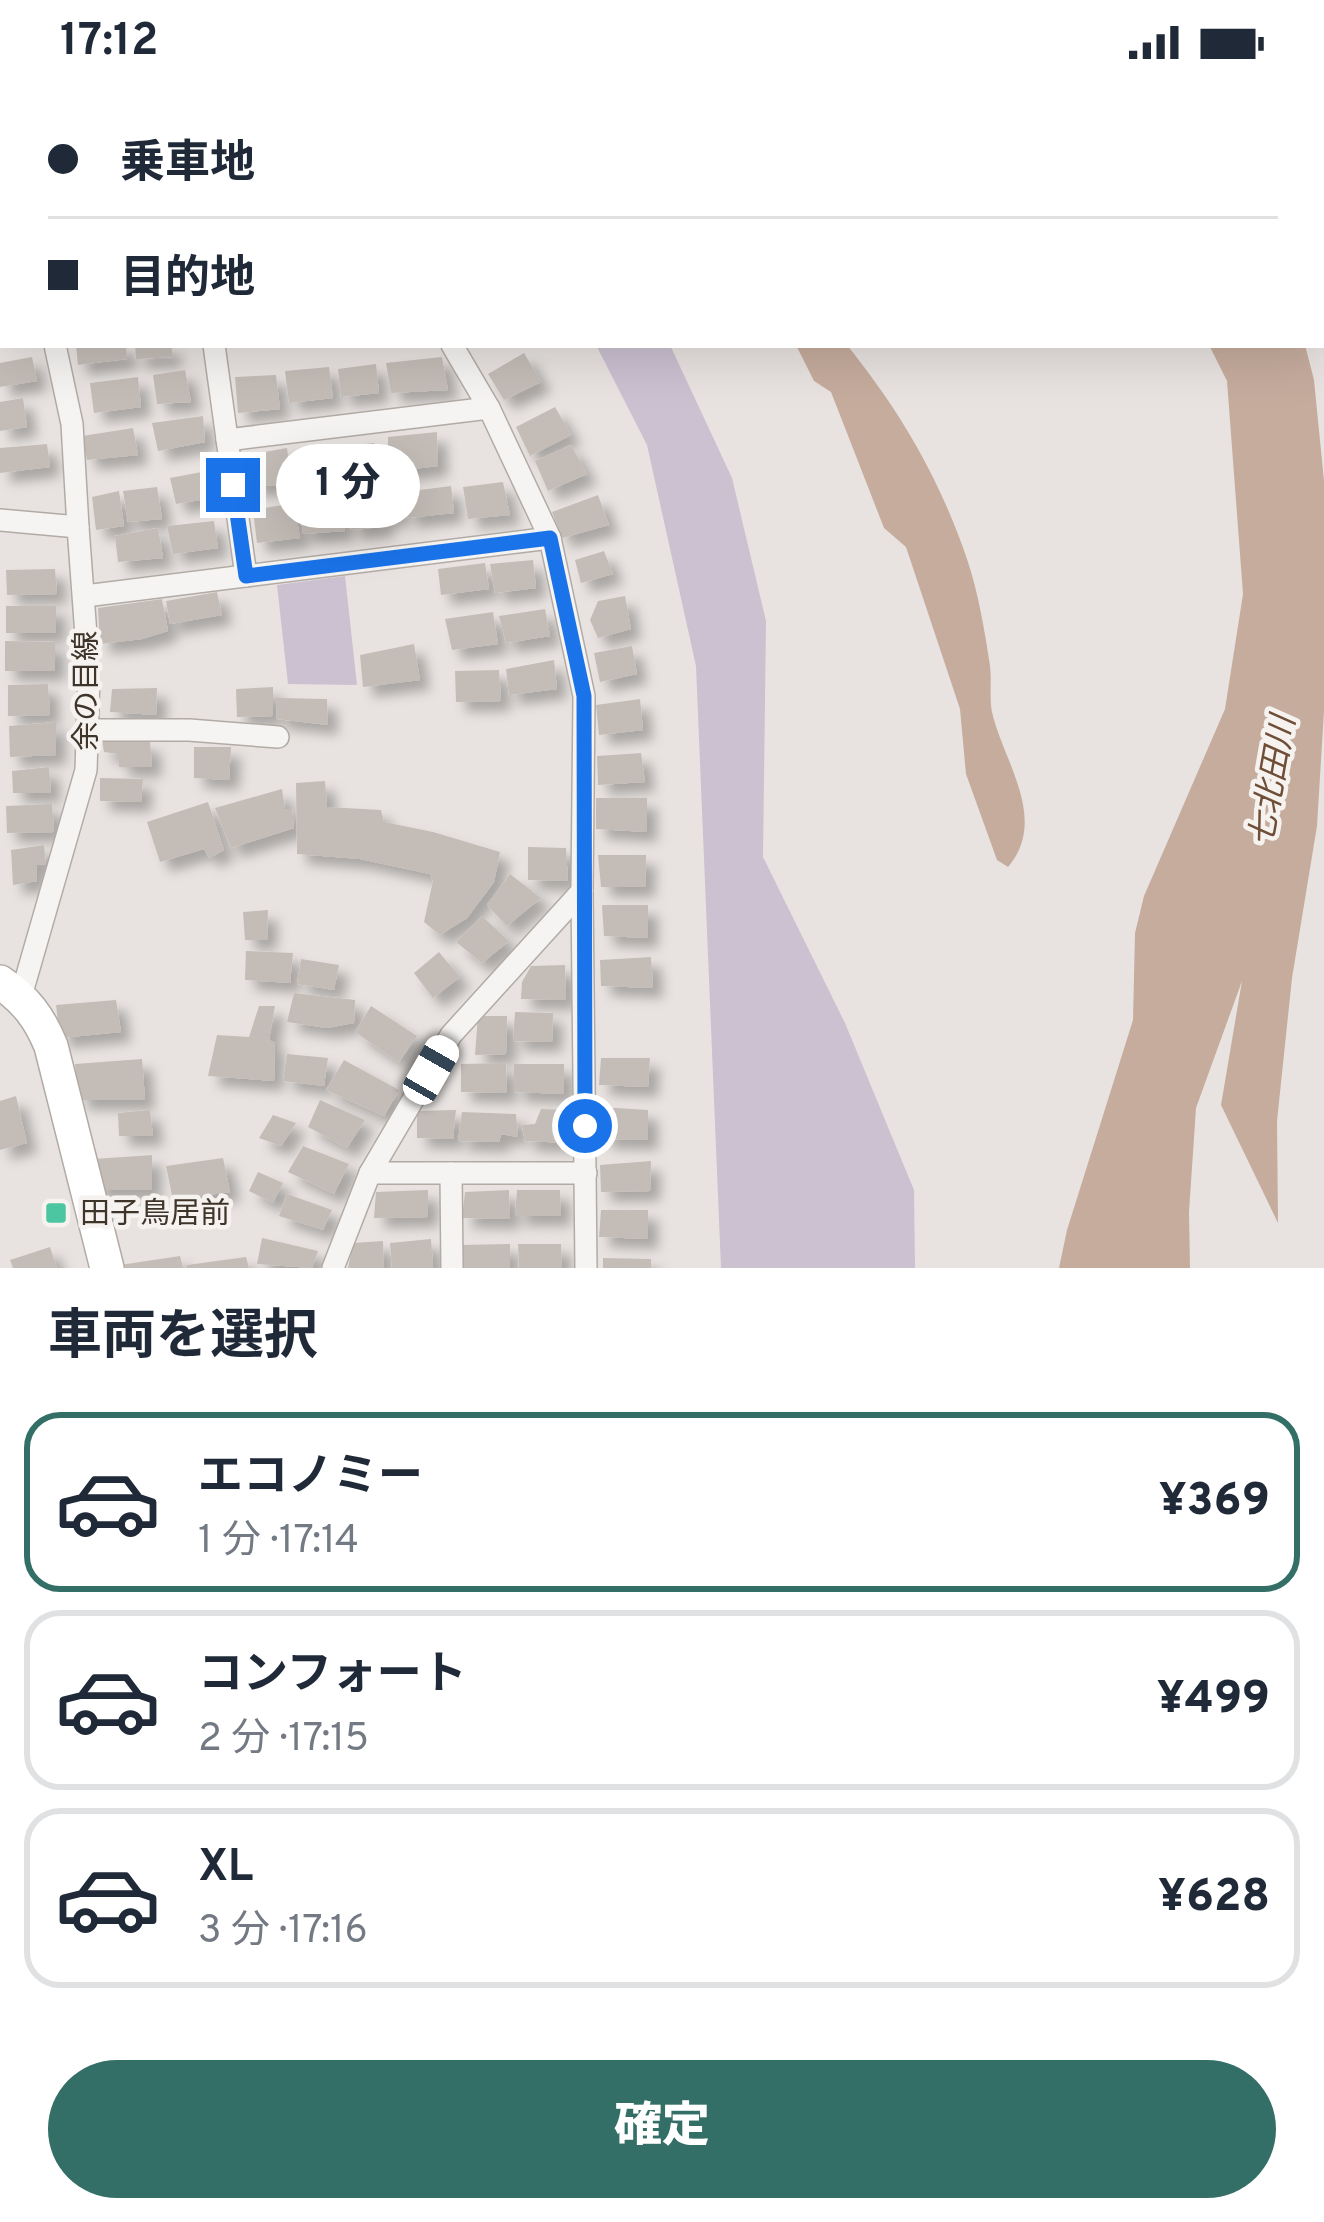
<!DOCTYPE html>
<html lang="ja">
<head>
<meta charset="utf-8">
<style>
  :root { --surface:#fff; --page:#f2f2f3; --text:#1f2937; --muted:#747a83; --line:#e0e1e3; --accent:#336f67 }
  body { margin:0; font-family:Overpass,"Noto Sans JP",sans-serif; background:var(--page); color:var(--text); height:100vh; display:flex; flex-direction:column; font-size:45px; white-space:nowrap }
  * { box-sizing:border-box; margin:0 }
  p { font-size:39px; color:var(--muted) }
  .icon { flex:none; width:66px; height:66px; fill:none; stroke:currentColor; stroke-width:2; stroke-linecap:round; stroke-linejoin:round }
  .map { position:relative; height:1184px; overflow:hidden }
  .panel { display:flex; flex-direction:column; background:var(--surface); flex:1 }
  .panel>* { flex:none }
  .banner { position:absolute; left:0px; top:0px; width:1326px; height:264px; box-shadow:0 12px 48px #0002; display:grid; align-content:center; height:264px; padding:0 48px; background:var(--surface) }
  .end { position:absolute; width:54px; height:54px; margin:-27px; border:15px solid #1a73e8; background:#fff; box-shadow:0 0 0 6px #fff }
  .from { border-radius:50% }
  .bubble { position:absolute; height:84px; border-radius:42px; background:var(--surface); box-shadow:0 12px 48px #0002; font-size:39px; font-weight:800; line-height:84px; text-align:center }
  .car { position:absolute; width:36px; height:72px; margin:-36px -18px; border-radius:15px; box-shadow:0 0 9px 3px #0007; background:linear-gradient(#fff 24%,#345 0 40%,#fff 0 76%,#345 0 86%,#fff 0) }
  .banner b { display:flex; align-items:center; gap:42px; height:114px; font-size:45px }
  .banner b+b { border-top:3px solid var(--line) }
  .banner i { width:30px; height:30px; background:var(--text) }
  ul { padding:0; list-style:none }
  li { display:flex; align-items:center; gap:36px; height:180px; margin:0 24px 18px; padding:0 24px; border:6px solid var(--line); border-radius:36px }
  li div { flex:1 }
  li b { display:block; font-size:45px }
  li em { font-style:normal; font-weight:800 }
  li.on { border-color:var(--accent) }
  li>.icon { width:108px; height:108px; stroke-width:1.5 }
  h2 { padding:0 48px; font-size:54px; line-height:144px }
  .action { display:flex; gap:24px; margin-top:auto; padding:24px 48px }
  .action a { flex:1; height:138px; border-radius:72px; background:var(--accent); color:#fff; font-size:48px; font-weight:800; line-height:138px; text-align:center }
  .status { display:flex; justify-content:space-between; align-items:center; height:84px; padding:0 60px; background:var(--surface); direction:ltr }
  .status svg { height:33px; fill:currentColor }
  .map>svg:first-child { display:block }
  .green { fill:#cbc1d1 }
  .water { fill:#c6ac9d }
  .building { fill:#c4bdb7; filter:url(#shadow) }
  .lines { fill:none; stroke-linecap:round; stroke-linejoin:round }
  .street-casing { stroke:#b2aba5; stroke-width:24 }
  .secondary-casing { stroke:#b2aba5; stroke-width:36 }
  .street { stroke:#f6f4f2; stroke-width:21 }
  .secondary { stroke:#fff; stroke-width:33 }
  .route { stroke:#1a73e8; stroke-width:15 }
  .poi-dot { fill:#4cc5a1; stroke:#f5f2ef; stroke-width:4.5 }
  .labels { text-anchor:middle; stroke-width:9; stroke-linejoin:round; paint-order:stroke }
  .street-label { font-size:30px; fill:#3e3429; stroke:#f5f2ef }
  .poi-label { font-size:30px; fill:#3e3429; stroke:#f5f2ef; text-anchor:start }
  .water-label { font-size:33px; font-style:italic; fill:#6f4d36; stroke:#f5f2ef }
</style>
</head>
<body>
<div class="status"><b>17:12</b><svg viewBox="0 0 49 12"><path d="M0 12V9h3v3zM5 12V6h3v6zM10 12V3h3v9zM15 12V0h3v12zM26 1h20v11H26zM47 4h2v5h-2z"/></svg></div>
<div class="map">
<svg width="1324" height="1184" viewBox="0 0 1324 1184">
  <defs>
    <filter id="shadow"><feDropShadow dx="10" dy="10" stdDeviation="6" flood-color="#0004"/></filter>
  </defs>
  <rect width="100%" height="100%" fill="#e8e3e0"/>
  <g class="green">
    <polygon points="596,261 670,261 732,394 766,537 763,773 845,939 914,1106 915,1184 721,1184 696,582 647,361"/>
    <polygon points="345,492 357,601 288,600 277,501"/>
  </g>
  <g class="water">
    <path d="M796 261H847C900 327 939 393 967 475 978 507 985 548 990 582 992 597 989 613 992 628 1003 677 1049 735 1008 783L997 776 966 690 960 625 906 463 884 444 831 308 814 297Z"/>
    <polygon points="1209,261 1305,261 1314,296 1324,397 1324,627 1317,742 1292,894 1277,1037 1278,1139 1221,1021 1242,897 1196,1024 1189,1128 1190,1184 1059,1184 1067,1146 1133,936 1135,849 1144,812 1225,625 1243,510 1227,297"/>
  </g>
  <g class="building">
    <polygon points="76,261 126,261 127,275 78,281"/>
    <polygon points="135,261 171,261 173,273 136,275"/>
    <polygon points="524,269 541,298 504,316 488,290"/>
    <polygon points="32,273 37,297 0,303 0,279"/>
    <polygon points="442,273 448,306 391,309 386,279"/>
    <polygon points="376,280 379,309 341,313 338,285"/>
    <polygon points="329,283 333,314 289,319 285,287"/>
    <polygon points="185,286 191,318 157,320 153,291"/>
    <polygon points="276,291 280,325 238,329 235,293"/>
    <polygon points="138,293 141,323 94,329 90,299"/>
    <polygon points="23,314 27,343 0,347 0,318"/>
    <polygon points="555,323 571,351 530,372 516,343"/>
    <polygon points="203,332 205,358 158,367 152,339"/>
    <polygon points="133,344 138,371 87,376 82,352"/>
    <polygon points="437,348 438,382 388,388 388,353"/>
    <polygon points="374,359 378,390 341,395 338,363"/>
    <polygon points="47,360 50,383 0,389 0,364"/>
    <polygon points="571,361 587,390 548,407 535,377"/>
    <polygon points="333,362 335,393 299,398 296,367"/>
    <polygon points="287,364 292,400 251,403 248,371"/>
    <polygon points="207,387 212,414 176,420 170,394"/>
    <polygon points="503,398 510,431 468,435 463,403"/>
    <polygon points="451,402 454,429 407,434 404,408"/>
    <polygon points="157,403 162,435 128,438 123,407"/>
    <polygon points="119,407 124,442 96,446 92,413"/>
    <polygon points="397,410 401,431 384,433 383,443 351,446 345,415"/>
    <polygon points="598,411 609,441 562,454 552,428"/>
    <polygon points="340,416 345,447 303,450 299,420"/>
    <polygon points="294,419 300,454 257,459 253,426"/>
    <polygon points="214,437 218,464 173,470 167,442"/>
    <polygon points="158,444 163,474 118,478 115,452"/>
    <polygon points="604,467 613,490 581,499 575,476"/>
    <polygon points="533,476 536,504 495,509 490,480"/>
    <polygon points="485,479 489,505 441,511 438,485"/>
    <polygon points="55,485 57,510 7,511 6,486"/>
    <polygon points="217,508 222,531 170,540 166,517"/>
    <polygon points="625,512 631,545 598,554 590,536 598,517"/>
    <polygon points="162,515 168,547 142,555 100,560 98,524"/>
    <rect x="6" y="522" width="50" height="27"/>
    <polygon points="545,525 550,552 506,559 499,532"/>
    <polygon points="493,528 498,560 452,566 445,535"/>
    <polygon points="5,557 55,558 55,587 5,587"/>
    <polygon points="414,560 420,596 363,603 360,571"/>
    <polygon points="632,562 637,590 600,598 594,569"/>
    <polygon points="554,576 557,605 509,611 506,585"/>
    <polygon points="499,586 501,617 456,618 455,587"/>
    <polygon points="48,600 50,631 8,632 8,601"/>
    <polygon points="273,603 273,632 237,633 236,605"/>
    <polygon points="157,604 156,631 110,628 112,605"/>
    <polygon points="276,614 327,615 328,641 277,635"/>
    <polygon points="640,615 643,646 599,651 596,621"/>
    <polygon points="56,638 56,671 10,673 9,642"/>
    <polygon points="102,655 150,658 152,683 119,683 119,670 104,668"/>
    <polygon points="194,663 231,663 229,696 194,694"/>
    <polygon points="641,669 645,698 598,701 597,672"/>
    <polygon points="49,683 51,709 13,709 12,687"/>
    <polygon points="100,694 143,695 141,718 100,717"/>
    <polygon points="325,697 327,723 381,726 384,738 433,748 500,768 494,798 467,834 440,851 424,838 433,797 430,790 360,775 297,770 296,699"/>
    <polygon points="282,705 285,725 292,725 294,744 231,764 215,724"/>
    <polygon points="596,714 647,714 647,748 596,745"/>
    <polygon points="208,718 224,766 209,774 204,765 160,778 147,738"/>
    <polygon points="52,720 54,748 7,749 6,722"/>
    <polygon points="44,761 46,781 36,781 37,797 13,801 11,766"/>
    <polygon points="528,763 566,764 568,797 528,796"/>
    <polygon points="598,771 646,771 645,803 601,803"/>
    <polygon points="510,790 541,814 507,842 487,821"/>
    <polygon points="602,821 648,821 648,854 604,852"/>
    <polygon points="268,826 267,856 245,856 243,828"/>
    <polygon points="482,832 509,857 482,879 456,858"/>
    <polygon points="246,867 293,869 290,899 245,896"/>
    <polygon points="439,868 460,893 433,914 414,889"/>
    <polygon points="651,873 653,904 601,902 600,876"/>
    <polygon points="301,875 339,881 334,906 297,900"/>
    <polygon points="565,881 566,916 521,915 522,898 531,882"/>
    <polygon points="294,909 355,916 354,939 327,944 287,938"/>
    <polygon points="116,916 121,948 60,954 56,921"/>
    <polygon points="259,922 275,922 269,956 275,959 274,997 208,992 217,951 249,953"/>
    <polygon points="371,922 417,952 399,978 355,948"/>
    <polygon points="515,928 553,929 552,958 513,957"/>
    <polygon points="478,932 507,932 506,970 475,971"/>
    <polygon points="287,970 328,974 324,1002 283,997"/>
    <polygon points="601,974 650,974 648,1003 599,1001"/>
    <polygon points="142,975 145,1016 78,1016 75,980"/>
    <polygon points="344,976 399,1006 384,1032 326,1006"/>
    <polygon points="506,979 507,1009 461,1008 461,980"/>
    <polygon points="514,980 564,980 564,1010 514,1008"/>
    <polygon points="16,1012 27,1059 0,1066 0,1017"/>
    <polygon points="320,1016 365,1036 347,1064 308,1043"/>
    <polygon points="600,1023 648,1026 648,1056 602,1055"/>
    <polygon points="541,1025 569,1026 570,1059 525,1057 522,1041 535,1040"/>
    <polygon points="150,1026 153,1052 119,1052 118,1029"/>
    <polygon points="456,1026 453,1055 417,1054 417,1027"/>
    <polygon points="462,1028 516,1030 518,1053 501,1050 499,1058 458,1057"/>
    <polygon points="273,1031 296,1039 281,1062 259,1054"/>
    <polygon points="303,1062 349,1080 334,1110 288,1088"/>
    <polygon points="152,1071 152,1106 93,1106 94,1075"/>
    <polygon points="223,1074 230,1108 173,1116 166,1082"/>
    <polygon points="651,1077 650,1107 601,1108 600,1081"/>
    <polygon points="258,1088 283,1099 273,1119 249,1107"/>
    <polygon points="428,1106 428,1133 374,1134 376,1108"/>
    <polygon points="509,1106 510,1135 462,1134 465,1108"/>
    <polygon points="517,1106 560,1106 561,1132 515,1132"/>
    <polygon points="287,1110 332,1126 323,1146 279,1132"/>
    <polygon points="601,1126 648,1126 648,1155 599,1153"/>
    <polygon points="262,1154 318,1167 312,1184 257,1180"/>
    <polygon points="431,1155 433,1184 392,1184 390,1159"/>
    <polygon points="383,1157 384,1184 348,1184 353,1159"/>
    <polygon points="510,1160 510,1184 461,1184 460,1161"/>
    <polygon points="518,1160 561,1160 562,1184 519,1184"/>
    <polygon points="50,1163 57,1184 13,1184 10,1176"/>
    <polygon points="180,1172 183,1184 120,1184 120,1181"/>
    <polygon points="246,1173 249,1184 187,1184 187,1181"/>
    <polygon points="603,1174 651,1175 651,1184 603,1184"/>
  </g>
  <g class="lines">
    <g class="street-casing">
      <g id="street">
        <polyline points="193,0 197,3"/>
        <polyline points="6,3 6,0"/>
        <polyline points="0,146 3,146"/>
        <polyline points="55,261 72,340 78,443"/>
        <polyline points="214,261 246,492"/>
        <polyline points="452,261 489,324 550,454 584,612 582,807 586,1184"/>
        <polyline points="227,356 489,324"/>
        <polyline points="0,436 78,443 89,592 86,686 21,912"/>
        <polyline points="85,512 550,454"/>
        <polyline points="90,646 189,646 278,653"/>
        <polyline points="370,1089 586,1089"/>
        <polyline points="451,1089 452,1184"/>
        <polyline points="333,1184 370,1089 451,951 582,807"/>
      </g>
    </g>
    <g class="secondary-casing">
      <path id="secondary" d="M0 898C26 916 39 933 51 962L107 1184"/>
    </g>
    <use href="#street" class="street"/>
    <use href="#secondary" class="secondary"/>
  </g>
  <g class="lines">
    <polyline class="route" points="233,401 246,492 550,454 584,612 585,1042"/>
  </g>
  <rect class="poi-dot" x="44" y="1117" width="24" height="24" rx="6"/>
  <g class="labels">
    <g class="street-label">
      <text transform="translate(86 607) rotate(-90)" y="10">余の目線</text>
    </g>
    <g class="poi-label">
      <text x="80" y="1139">田子鳥居前</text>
    </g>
    <g class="water-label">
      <text transform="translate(1271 697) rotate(-80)" y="12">七北田川</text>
    </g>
  </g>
</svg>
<i class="end from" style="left:585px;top:1042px"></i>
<i class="end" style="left:233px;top:401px"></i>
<div class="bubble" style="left:276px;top:360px;width:144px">1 分</div>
<i class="car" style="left:431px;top:986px;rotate:30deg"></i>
<div class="banner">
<b><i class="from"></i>乗車地</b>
<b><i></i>目的地</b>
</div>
</div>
<section class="panel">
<h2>車両を選択</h2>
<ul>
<li class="on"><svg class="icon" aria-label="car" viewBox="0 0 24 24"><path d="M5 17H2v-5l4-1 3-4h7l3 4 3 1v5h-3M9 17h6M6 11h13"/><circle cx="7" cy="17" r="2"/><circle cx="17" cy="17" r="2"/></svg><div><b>エコノミー</b><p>1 分 · 17:14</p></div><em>¥369</em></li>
<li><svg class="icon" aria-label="car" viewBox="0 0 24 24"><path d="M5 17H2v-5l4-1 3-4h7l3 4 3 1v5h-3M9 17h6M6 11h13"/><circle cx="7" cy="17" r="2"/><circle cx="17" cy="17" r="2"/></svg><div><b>コンフォート</b><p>2 分 · 17:15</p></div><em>¥499</em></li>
<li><svg class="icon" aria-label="car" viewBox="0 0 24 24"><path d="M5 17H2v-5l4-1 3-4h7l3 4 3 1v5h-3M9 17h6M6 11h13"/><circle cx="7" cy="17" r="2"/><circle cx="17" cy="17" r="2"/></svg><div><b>XL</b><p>3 分 · 17:16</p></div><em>¥628</em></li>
</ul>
<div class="action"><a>確定</a></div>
</section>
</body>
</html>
